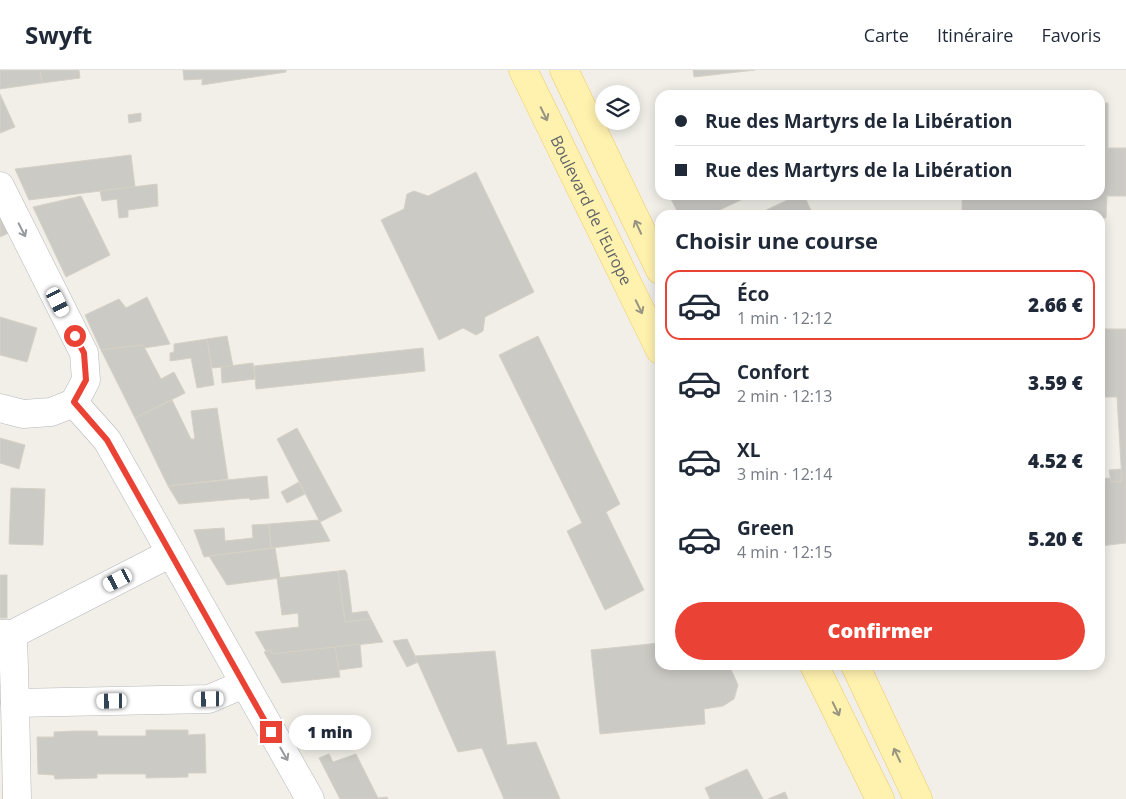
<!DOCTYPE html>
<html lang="fr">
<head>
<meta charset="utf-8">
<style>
  :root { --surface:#fff; --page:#f6f6f7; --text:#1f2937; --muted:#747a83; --line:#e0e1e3; --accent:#ea4335 }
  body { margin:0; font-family:"Open Sans",sans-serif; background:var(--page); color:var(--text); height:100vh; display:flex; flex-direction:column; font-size:19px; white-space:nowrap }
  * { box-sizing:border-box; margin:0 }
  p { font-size:16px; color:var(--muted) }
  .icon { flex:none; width:28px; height:28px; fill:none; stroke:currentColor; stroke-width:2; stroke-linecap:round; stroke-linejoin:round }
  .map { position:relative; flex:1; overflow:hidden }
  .sheet { position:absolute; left:655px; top:140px; width:450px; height:460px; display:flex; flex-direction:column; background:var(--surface); border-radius:15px; box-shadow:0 2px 12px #0003 }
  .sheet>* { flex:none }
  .hud { position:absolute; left:655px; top:20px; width:450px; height:110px; border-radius:15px; box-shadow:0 2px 12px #0003; display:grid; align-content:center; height:110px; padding:0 20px; background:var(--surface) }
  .buttons { position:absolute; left:595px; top:15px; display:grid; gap:10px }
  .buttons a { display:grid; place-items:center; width:45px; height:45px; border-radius:50%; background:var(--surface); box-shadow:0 2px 12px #0003; font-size:25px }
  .end { position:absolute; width:22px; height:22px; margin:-11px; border:6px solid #ea4335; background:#fff; box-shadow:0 0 0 2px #fff }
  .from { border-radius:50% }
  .bubble { position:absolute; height:35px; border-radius:18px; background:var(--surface); box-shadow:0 2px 12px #0003; font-size:16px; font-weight:800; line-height:35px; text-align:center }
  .car { position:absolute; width:15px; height:30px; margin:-15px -8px; border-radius:6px; box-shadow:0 0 4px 1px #0007; background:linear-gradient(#fff 24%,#345 0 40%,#fff 0 76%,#345 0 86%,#fff 0) }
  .hud b { display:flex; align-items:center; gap:18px; height:48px; font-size:19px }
  .hud b+b { border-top:1px solid var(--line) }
  .hud i { width:12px; height:12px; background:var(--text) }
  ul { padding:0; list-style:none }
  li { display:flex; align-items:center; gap:15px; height:70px; margin:0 10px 8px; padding:0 10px; border:2px solid transparent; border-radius:15px }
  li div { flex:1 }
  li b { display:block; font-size:19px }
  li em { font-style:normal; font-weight:800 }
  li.on { border-color:var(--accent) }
  li>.icon { width:45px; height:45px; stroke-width:1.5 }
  h2 { padding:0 20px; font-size:22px; line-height:60px }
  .cta { display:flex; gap:10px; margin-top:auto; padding:10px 20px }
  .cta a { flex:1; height:58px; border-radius:30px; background:var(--accent); color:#fff; font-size:20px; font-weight:800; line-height:58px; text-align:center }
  header { display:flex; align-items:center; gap:30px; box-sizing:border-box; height:70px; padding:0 25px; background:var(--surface); border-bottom:1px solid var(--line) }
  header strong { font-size:24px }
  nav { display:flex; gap:28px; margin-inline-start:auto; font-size:18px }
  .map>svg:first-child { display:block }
  .building { fill:#cccac5; stroke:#d6d1c6 }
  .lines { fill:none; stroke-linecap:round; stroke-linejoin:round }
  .minor-casing { stroke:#b5b8bc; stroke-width:29 }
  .major-casing { stroke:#f2c960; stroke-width:29 }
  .minor { stroke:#fff; stroke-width:28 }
  .major { stroke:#fff2af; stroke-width:28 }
  .oneway { stroke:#979581 }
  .oneway2 { stroke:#979a9d }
  .route { stroke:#ea4335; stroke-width:6 }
  .labels { text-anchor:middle; stroke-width:4; stroke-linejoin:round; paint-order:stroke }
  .street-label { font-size:16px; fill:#5f6368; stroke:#fff }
</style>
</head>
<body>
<header>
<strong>Swyft</strong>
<nav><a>Carte</a><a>Itinéraire</a><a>Favoris</a></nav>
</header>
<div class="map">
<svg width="1126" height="729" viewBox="0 0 1126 729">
  <rect width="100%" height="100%" fill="#f1efe8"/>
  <g class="building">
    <polygon points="0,0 40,0 42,13 0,19"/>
    <polygon points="40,0 79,0 80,8 42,13"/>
    <polygon points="183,0 286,0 286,2 202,15 202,9 184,10"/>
    <polygon points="693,0 755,0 694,7"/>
    <polygon points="0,24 15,57 0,63"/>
    <polygon points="1100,33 1108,33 1108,78 1126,78 1126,126 1107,126 1106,148 1100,148 1100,145 962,145 962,125 1100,125"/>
    <polygon points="141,43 141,51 129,53 128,45"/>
    <polygon points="131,85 135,117 100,121 29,130 15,99"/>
    <polygon points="476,102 534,222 485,247 483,261 476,265 463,258 439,270 381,150 404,139 407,124 414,121 428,126"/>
    <polygon points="157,114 158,136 128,140 128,147 119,148 117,129 102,131 100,121"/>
    <polygon points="669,125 744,125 745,128 709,145 679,145"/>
    <polygon points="798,125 804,125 813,145 761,145 760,143"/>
    <polygon points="81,126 110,185 66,207 33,137"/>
    <polygon points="0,139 11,162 0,167"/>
    <polygon points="147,227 170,274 144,278 143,275 101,280 85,245 119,229 126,238"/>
    <polygon points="0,247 37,258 27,292 0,285"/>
    <polygon points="1100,259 1126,259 1126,473 1100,476 1100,409 1110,408 1111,412 1122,411 1117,327 1100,327"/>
    <polygon points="227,266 233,296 212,298 207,269"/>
    <polygon points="538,266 620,434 606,442 644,520 605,540 567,461 582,453 499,285"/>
    <polygon points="207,269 214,315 197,318 191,288 170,291 170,283 174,282 174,274"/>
    <polygon points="143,275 161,309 174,302 185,323 135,348 101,280"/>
    <polygon points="423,278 425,301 256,319 254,296"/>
    <polygon points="253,293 255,309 222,313 221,297"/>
    <polygon points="172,330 191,369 195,369 191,341 217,338 228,409 168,416 135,348"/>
    <polygon points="297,358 342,441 320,452 277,369"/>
    <polygon points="0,368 25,375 19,399 0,393"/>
    <polygon points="1121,399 1122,411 1111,412 1109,400"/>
    <polygon points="267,406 269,428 250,430 249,428 179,434 168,416"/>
    <polygon points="299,412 305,424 287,433 281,422"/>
    <polygon points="11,418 45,419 43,475 9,474"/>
    <polygon points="319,450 330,471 271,478 269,454"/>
    <polygon points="269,454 271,478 204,487 194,460 224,458 225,471 253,468 252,455"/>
    <polygon points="275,478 280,508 227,515 209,486"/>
    <polygon points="345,500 347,503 352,543 367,541 371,549 345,552 338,501"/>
    <polygon points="338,501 345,552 371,549 383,572 272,584 271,580 266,581 255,562 299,557 298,543 282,545 277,508"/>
    <rect x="0" y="505" width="7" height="43"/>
    <polygon points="407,569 418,592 407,597 393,571"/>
    <polygon points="660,573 660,595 729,595 738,615 734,629 723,636 704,639 705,654 600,664 591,580"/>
    <polygon points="360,574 362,597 339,600 335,577"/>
    <polygon points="335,577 340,607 282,613 264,582 271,580 272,584"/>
    <polygon points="495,581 507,675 536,672 560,729 504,729 482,678 458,682 415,586"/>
    <polygon points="146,660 188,660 188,665 205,664 206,703 188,703 188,707 146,708 146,704 97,704 97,708 55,709 54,705 38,704 37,667 54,667 54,662 75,661 97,661 98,666 146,666"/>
    <polygon points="329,684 333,692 356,684 378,728 387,727 388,729 340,729 319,688"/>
    <polygon points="747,699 763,729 710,729 705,718"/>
    <polygon points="785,722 788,729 768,729"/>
  </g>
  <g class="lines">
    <g class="minor-casing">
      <g id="minor">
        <polyline points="0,116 84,283 86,310 74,333 107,370 310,729"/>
        <polyline points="0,338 23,344 51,342 74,333"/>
        <polyline points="0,564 13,564 171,483"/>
        <polyline points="13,564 15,633"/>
        <polyline points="17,729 15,633 209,629 244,614"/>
      </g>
    </g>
    <g class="major-casing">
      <g id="major">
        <path id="s1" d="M523 0 660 280"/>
        <polyline points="564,0 660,200"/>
        <polyline points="814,595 880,729"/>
        <polyline points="855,595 918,729"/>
      </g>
    </g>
    <use href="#minor" class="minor"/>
    <use href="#major" class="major"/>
  </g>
  <defs><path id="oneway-shaft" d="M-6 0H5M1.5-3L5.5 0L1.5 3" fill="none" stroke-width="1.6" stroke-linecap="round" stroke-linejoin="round" transform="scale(1.25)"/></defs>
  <g class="oneway">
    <use href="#oneway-shaft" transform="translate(544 44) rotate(64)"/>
    <use href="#oneway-shaft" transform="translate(638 157) rotate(-115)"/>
    <use href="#oneway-shaft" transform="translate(639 237) rotate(64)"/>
    <use href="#oneway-shaft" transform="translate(836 639) rotate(64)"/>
    <use href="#oneway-shaft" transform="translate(897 685) rotate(-115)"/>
  </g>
  <g class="oneway2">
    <use href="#oneway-shaft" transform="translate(22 160) rotate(63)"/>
    <use href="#oneway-shaft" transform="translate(284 684) rotate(60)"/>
  </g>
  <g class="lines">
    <polyline class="route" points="75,266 84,283 86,310 74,332 107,370 271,662"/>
  </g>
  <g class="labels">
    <g class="street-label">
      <text dy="6" stroke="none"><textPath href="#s1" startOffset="156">Boulevard de l'Europe</textPath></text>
    </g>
  </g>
</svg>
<div class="buttons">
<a><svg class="icon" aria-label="layers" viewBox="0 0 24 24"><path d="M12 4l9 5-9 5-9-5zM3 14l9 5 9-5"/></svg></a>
</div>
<i class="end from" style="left:75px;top:266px"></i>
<i class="end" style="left:271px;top:662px"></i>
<div class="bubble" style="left:289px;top:645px;width:82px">1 min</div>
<i class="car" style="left:58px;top:232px;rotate:153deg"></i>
<i class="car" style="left:118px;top:510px;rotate:243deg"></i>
<i class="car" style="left:209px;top:629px;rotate:269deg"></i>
<i class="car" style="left:112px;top:631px;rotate:269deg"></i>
<div class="hud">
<b><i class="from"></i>Rue des Martyrs de la Libération</b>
<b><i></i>Rue des Martyrs de la Libération</b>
</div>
<section class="sheet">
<h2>Choisir une course</h2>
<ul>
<li class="on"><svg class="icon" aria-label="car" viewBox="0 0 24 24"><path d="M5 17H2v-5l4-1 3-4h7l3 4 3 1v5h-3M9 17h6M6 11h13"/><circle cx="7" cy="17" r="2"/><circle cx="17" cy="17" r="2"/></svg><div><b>Éco</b><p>1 min · 12:12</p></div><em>2.66 €</em></li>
<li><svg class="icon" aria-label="car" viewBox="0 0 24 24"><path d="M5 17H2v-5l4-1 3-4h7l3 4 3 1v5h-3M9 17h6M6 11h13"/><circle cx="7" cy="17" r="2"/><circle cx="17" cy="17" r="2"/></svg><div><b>Confort</b><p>2 min · 12:13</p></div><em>3.59 €</em></li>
<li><svg class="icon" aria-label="car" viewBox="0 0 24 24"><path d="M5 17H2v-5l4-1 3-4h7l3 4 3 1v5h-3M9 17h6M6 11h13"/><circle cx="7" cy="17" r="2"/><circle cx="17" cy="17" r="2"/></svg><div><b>XL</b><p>3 min · 12:14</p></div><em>4.52 €</em></li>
<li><svg class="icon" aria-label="car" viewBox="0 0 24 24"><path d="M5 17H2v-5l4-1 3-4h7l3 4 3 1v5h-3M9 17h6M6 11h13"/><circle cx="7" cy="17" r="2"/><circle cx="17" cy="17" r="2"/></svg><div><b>Green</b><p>4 min · 12:15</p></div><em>5.20 €</em></li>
</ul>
<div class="cta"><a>Confirmer</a></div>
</section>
</div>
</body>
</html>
